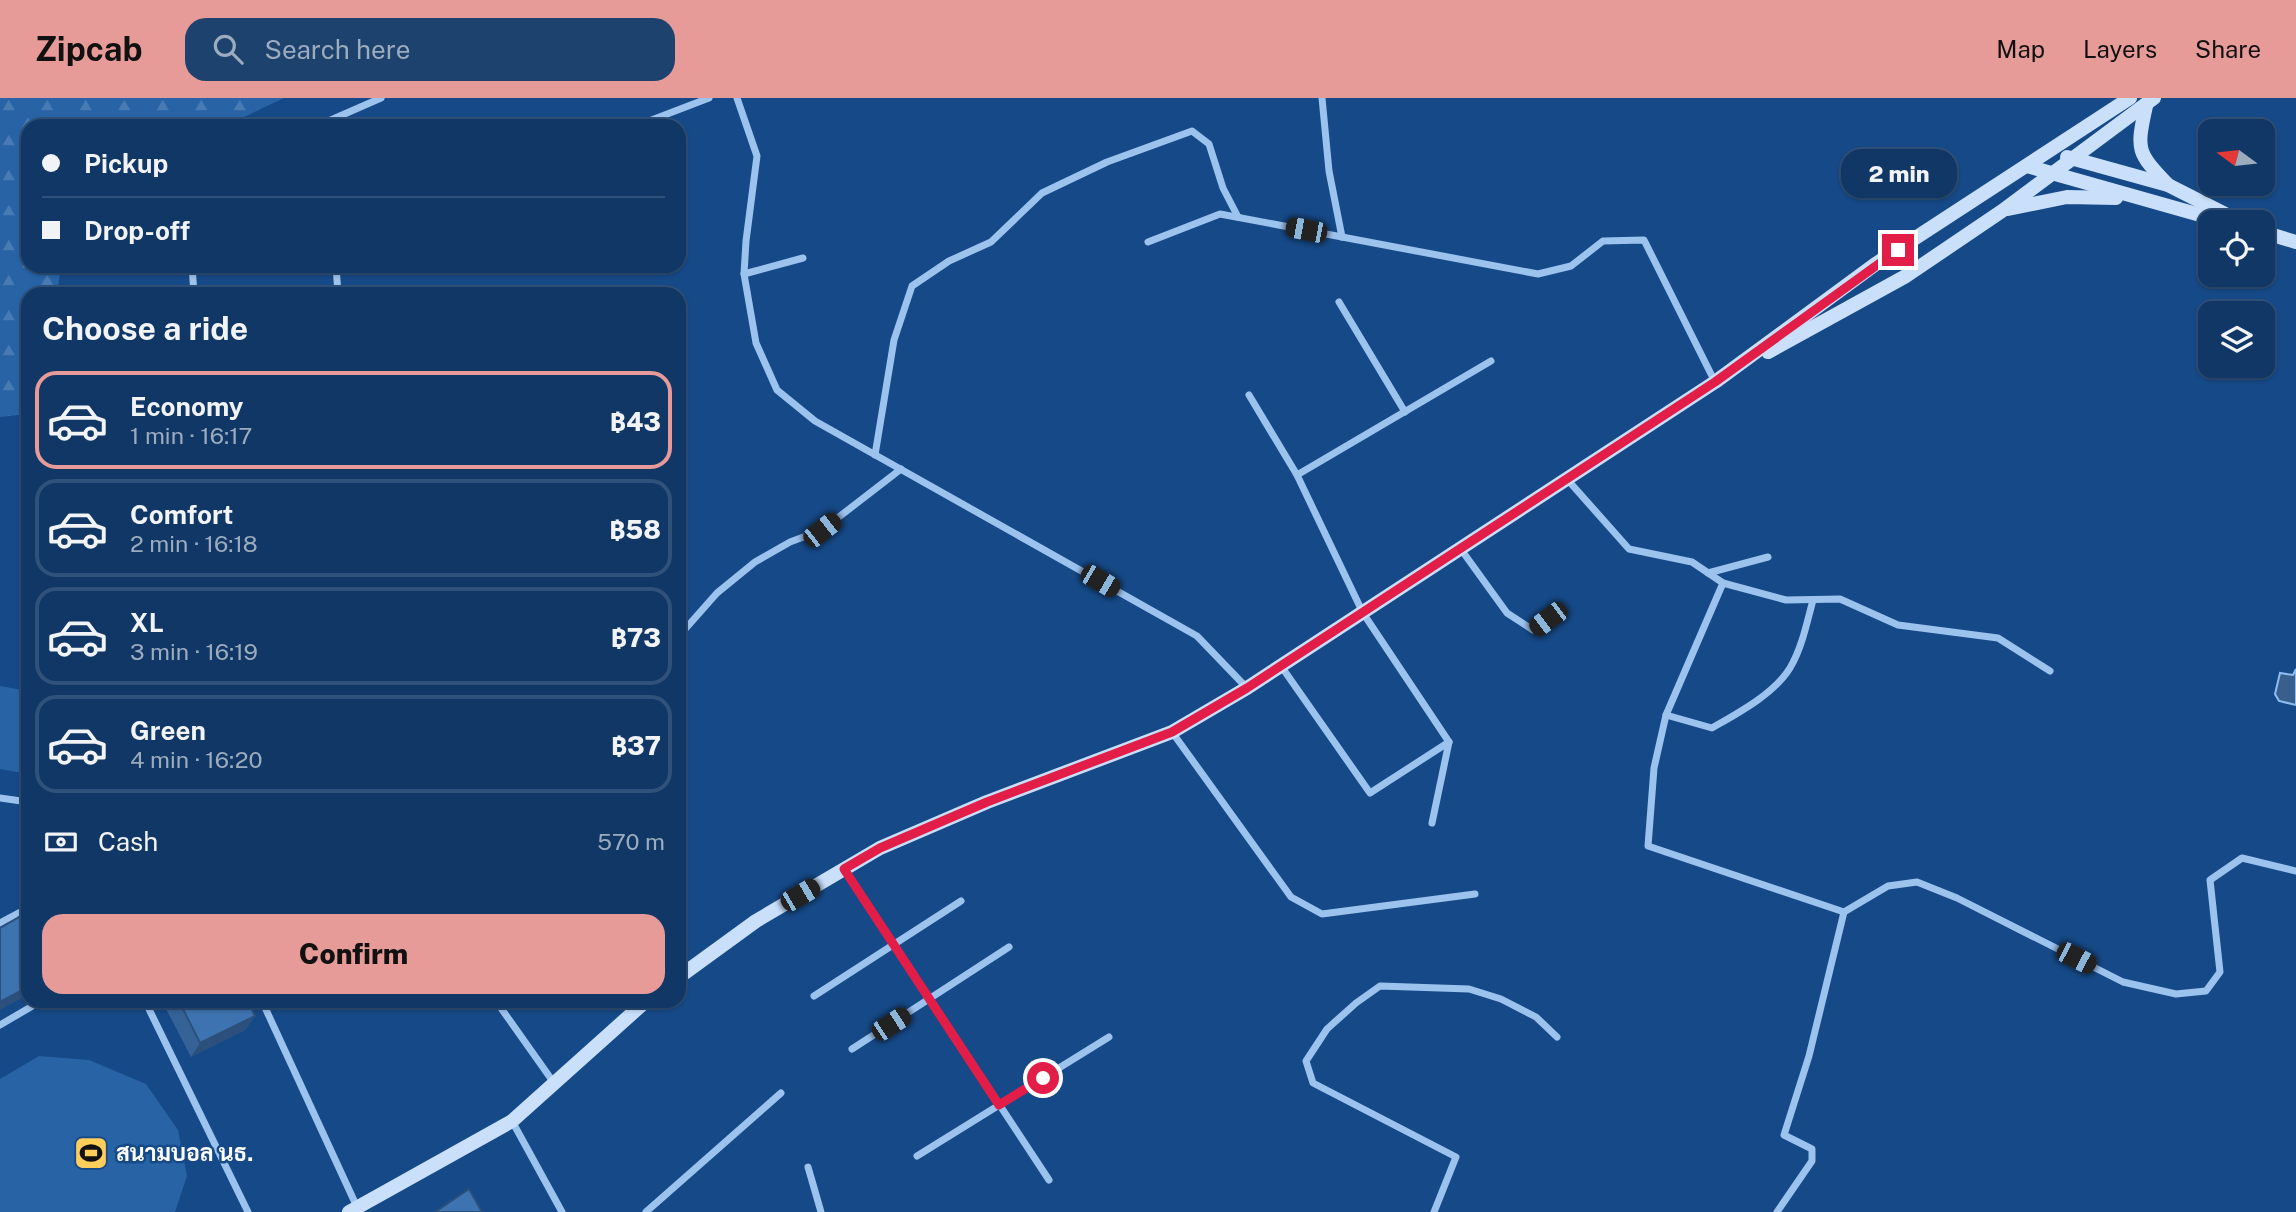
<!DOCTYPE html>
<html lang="en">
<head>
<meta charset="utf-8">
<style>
  :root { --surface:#103765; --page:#1e426e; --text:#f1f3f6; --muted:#9cacbf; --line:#305179; --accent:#e69b98 }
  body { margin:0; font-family:"Public Sans",Sarabun,sans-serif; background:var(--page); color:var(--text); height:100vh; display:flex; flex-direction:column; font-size:26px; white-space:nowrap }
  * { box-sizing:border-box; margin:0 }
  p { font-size:23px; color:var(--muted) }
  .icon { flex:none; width:38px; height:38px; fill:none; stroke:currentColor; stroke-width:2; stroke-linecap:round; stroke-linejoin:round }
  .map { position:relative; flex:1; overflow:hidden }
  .drawer { position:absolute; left:21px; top:189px; width:665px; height:721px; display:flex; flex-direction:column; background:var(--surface); border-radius:21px; box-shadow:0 2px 5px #0004,0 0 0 2px var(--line) }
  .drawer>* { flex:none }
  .hud { position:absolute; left:21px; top:21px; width:665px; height:154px; border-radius:21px; box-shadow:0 2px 5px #0004,0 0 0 2px var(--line); display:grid; align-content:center; height:154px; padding:0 21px; background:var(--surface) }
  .needle { width:46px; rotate:285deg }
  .fabs { position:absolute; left:2198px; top:21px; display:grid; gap:14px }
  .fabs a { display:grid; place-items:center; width:77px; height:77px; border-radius:14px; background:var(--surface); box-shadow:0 2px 5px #0004,0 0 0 2px var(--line); font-size:35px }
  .end { position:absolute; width:32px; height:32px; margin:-16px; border:9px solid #e11d48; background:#fff; box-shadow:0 0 0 4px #fff }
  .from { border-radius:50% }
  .bubble { position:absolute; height:49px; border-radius:21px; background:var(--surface); box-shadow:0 2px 5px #0004,0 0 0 2px var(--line); font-size:23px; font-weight:800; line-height:49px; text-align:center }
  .car { position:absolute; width:21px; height:42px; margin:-21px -10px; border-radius:9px; box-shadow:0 0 5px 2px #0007; background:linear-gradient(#222 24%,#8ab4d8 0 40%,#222 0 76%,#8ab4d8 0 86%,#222 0) }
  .hud b { display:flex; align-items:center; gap:24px; height:66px; font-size:26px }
  .hud b+b { border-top:2px solid var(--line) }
  .hud i { width:18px; height:18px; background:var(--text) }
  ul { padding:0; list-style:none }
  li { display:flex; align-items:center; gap:21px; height:98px; margin:0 14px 10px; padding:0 7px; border:4px solid var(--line); border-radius:21px }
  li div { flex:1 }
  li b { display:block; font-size:26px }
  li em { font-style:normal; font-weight:800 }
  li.selected { border-color:var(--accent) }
  li>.icon { width:63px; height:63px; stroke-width:1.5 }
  h2 { padding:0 21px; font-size:32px; line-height:84px }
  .pay { display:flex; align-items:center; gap:18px; height:77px; padding:0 21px; font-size:26px }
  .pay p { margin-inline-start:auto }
  .cta { display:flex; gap:14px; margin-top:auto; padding:14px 21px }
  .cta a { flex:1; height:80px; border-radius:21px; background:var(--accent); color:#111; font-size:28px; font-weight:800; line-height:80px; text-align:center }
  header { display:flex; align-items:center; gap:42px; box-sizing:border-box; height:98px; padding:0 35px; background:var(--accent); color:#111 }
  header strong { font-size:33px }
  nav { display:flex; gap:38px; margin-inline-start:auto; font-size:24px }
  .search { width:490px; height:63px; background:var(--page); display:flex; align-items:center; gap:18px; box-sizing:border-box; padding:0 24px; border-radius:21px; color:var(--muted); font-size:26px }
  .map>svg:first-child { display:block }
  .forest { fill:url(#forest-firs) }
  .pitch { fill:#2863a6 }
  .water { fill:#395f8d; stroke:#8ebef1; stroke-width:2 }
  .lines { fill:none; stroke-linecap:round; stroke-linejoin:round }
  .street { stroke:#9cc2ee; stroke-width:7 }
  .secondary { stroke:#c9dffa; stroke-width:14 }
  .wall { fill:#356398 }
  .shaded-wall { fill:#2b507c }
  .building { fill:#3e73b1; stroke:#2b507c; stroke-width:2 }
  .route { stroke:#e11d48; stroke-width:9 }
  .labels { text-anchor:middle; stroke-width:5; stroke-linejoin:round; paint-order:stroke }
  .poi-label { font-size:23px; font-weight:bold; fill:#fff; stroke:#164987; text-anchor:start }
</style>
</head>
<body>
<header>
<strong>Zipcab</strong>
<div class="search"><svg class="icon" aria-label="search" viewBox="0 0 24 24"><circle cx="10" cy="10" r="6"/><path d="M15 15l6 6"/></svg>Search here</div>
<nav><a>Map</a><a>Layers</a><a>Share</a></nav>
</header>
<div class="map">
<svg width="2296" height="1114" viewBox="0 0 2296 1114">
  <defs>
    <pattern id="forest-firs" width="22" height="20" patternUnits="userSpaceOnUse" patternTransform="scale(1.75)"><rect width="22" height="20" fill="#2863a6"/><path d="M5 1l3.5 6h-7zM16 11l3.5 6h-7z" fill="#487ab3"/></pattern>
  </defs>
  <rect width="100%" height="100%" fill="#164987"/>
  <polygon class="forest" points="0,0 284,0 225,28 28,28 28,168 61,168 57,196 28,196 28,316 0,319"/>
  <g class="pitch">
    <polygon points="0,588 28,593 28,676 0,671"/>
    <polygon points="39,958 89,962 146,986 178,1032 187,1078 175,1114 0,1114 0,981"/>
  </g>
  <polygon class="water" points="2296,571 2296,607 2279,603 2275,596 2280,575 2293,577"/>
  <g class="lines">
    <g class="street">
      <polyline points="737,0 757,58 746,143 744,176 756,245 777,292 815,323 1197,538 1246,589"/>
      <polyline points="1322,0 1329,73 1342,139"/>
      <polyline points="317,28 381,0"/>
      <polyline points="636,28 709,0"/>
      <polyline points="1148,144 1220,116 1538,176 1571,168 1603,143 1644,142 1715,284"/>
      <polyline points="192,168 194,196"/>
      <polyline points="336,168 338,196"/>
      <polyline points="266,173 277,168"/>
      <polyline points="744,176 803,160"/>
      <polyline points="1339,204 1405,314"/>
      <polyline points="1249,297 1297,377 1363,515 1449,644 1370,695 1281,568"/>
      <polyline points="875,357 894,242 912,188 949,163 991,144 1042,95 1107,64 1192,33 1209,46 1223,90 1238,119"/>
      <polyline points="1297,377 1491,263"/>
      <polyline points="1566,380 1629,451 1692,464 1723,485 1666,617 1654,670 1648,748 1844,814 1888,788 1917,784 1957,800 2123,884 2176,896 2206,893 2220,874 2210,782 2242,760 2296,773"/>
      <polyline points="1460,450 1507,515 1533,532 1562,511"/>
      <polyline points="1708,475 1768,459"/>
      <polyline points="1723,485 1786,502 1840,501 1898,527 1998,540 2050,573"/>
      <polyline points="679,538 717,495 755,464 790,444 822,432 901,371"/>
      <path d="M1666 617 1712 630C1738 615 1774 596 1790 570 1802 550 1807 524 1813 502"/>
      <polyline points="1172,634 1291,799 1322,816 1475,796"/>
      <polyline points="0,700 28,704"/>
      <polyline points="1432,725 1449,644"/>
      <polyline points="844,771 1049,1082"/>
      <polyline points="0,825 28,810"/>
      <polyline points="814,898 961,803"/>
      <polyline points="145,903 248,1114"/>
      <polyline points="262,903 357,1109"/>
      <polyline points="496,903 554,985"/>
      <polyline points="0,927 41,903"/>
      <polyline points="852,951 1009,849"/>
      <polyline points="512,1023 562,1114"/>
      <polyline points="917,1058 1109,939"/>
      <polyline points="808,1069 821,1114"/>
      <polyline points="646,1114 781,995"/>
      <polyline points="1434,1114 1456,1059 1313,985 1306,963 1327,931 1356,905 1380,888 1469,891 1501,901 1536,919 1557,939"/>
      <polyline points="1777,1114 1812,1063 1812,1051 1784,1037 1809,958 1844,814"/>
    </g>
    <g class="secondary">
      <path d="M2146 8C2136 53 2137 54 2168 87"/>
      <polyline points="2067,59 2168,87 2241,124"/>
      <polyline points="2027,68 2225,124"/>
      <polyline points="2008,111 2067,99 2116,100"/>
      <polyline points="2263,134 2296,144"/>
      <polyline points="1768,254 1906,178 2002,113 2154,0"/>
      <polyline points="679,879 756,823 880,750 987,704 1172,634 1247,590 1715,284 1877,165 2130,0"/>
      <polyline points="349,1114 512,1023 646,903"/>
    </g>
  </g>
  <polygon class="wall" points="162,903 248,903 255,918 245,932 191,959"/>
  <g class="shaded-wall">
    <polygon points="28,889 28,897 0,912 0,904"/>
    <polygon points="255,918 245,932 191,959 200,945"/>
  </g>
  <g class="building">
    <polygon points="28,814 28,889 0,904 0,830"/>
    <polygon points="179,903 248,903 255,918 200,945"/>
    <polygon points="469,1091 482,1114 435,1114"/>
  </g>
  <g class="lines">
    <polyline class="route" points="1043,980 999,1007 844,771 880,750 987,704 1172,634 1247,590 1715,284 1898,152"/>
  </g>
  <defs>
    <g id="stadium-square" transform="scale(1.75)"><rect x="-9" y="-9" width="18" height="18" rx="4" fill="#ffcd59" stroke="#164987"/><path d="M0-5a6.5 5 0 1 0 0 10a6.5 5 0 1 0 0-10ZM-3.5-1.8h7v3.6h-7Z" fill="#111"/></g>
  </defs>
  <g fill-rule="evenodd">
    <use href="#stadium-square" x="91" y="1055"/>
  </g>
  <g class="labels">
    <g class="poi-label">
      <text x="116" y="1063">สนามบอล นธ.</text>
    </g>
  </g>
</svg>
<div class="fabs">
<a><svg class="needle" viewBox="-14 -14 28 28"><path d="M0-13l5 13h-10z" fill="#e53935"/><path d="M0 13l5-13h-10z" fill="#9cacbf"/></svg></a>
<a><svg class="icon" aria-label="locate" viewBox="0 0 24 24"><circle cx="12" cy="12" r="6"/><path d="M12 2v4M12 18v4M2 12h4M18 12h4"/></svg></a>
<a><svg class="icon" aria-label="layers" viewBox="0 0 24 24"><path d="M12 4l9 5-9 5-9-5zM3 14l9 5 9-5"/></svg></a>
</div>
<i class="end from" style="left:1043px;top:980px"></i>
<i class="end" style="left:1898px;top:152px"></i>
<div class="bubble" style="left:1841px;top:51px;width:116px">2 min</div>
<i class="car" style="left:1306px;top:132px;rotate:281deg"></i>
<i class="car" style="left:822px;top:432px;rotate:52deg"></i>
<i class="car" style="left:1100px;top:483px;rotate:120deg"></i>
<i class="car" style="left:1548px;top:521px;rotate:233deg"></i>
<i class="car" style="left:800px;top:797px;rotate:60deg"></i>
<i class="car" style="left:2076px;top:860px;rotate:117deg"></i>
<i class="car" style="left:891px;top:926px;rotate:57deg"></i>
<div class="hud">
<b><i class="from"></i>Pickup</b>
<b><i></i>Drop-off</b>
</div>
<section class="drawer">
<h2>Choose a ride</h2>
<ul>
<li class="selected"><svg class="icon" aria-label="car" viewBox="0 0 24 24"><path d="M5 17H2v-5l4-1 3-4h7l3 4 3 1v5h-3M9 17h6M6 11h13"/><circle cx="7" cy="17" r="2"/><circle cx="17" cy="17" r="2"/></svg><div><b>Economy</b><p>1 min · 16:17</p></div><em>฿43</em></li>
<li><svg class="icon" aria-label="car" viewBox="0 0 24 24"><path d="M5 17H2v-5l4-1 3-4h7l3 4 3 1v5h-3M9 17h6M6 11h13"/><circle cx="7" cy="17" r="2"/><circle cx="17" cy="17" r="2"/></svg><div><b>Comfort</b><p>2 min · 16:18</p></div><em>฿58</em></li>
<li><svg class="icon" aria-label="car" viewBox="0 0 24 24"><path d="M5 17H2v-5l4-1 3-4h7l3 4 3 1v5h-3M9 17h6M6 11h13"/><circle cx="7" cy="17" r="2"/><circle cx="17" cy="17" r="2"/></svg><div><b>XL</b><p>3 min · 16:19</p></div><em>฿73</em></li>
<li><svg class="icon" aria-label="car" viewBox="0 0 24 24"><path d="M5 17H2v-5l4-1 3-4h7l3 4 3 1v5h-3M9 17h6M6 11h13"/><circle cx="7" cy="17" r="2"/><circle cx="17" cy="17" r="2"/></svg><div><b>Green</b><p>4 min · 16:20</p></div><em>฿37</em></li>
</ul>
<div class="pay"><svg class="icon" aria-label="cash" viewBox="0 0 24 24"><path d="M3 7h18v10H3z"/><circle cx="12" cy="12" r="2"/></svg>Cash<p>570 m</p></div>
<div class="cta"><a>Confirm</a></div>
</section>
</div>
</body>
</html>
